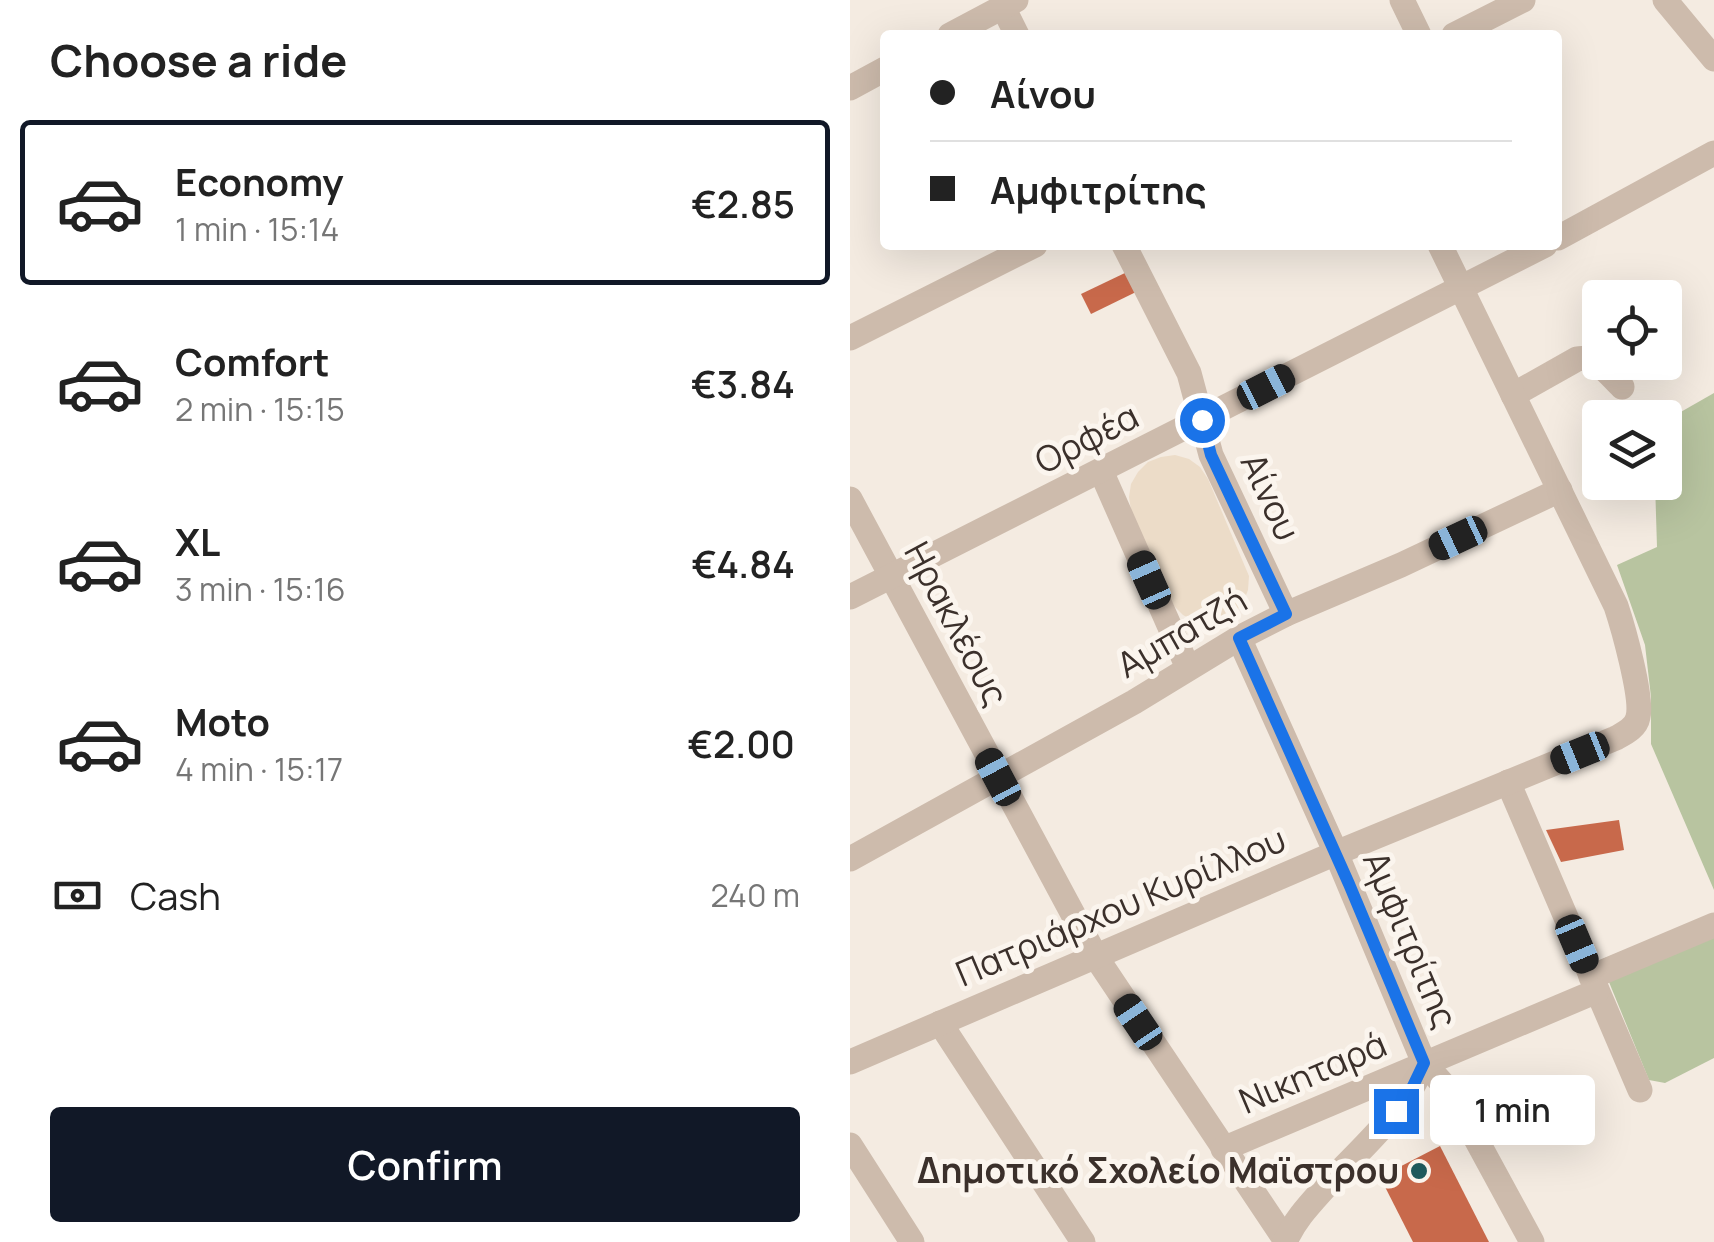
<!DOCTYPE html>
<html lang="en">
<head>
<meta charset="utf-8">
<style>
  :root { --surface:#fff; --page:#f6f6f6; --text:#222; --muted:#767676; --line:#e0e0e0; --accent:#111827 }
  body { margin:0; font-family:Manrope,sans-serif; background:var(--page); color:var(--text); height:100vh; display:flex; flex-direction:column; font-size:38px; white-space:nowrap }
  * { box-sizing:border-box; margin:0 }
  p { font-size:32px; color:var(--muted) }
  .icon { flex:none; width:55px; height:55px; fill:none; stroke:currentColor; stroke-width:2; stroke-linecap:round; stroke-linejoin:round }
  .map { position:relative; flex:1; overflow:hidden }
  .drawer { display:flex; flex-direction:column; background:var(--surface); width:850px }
  .drawer>* { flex:none }
  .banner { position:absolute; left:30px; top:30px; width:682px; height:220px; border-radius:10px; box-shadow:0 10px 40px #0002; display:grid; align-content:center; height:220px; padding:0 50px; background:var(--surface) }
  .fabs { position:absolute; left:732px; top:280px; display:grid; gap:20px }
  .fabs a { display:grid; place-items:center; width:100px; height:100px; border-radius:10px; background:var(--surface); box-shadow:0 10px 40px #0002; font-size:50px }
  .end { position:absolute; width:45px; height:45px; margin:-22px; border:12px solid #1a73e8; background:#fff; box-shadow:0 0 0 5px #fff }
  .from { border-radius:50% }
  .bubble { position:absolute; height:70px; border-radius:10px; background:var(--surface); box-shadow:0 10px 40px #0002; font-size:32px; font-weight:600; line-height:70px; text-align:center }
  .car { position:absolute; width:30px; height:60px; margin:-30px -15px; border-radius:12px; box-shadow:0 0 8px 2px #0007; background:linear-gradient(#222 24%,#8ab4d8 0 40%,#222 0 76%,#8ab4d8 0 86%,#222 0) }
  .banner b { display:flex; align-items:center; gap:35px; height:95px; font-size:38px }
  .banner b+b { border-top:2px solid var(--line) }
  .banner i { width:25px; height:25px; background:var(--text) }
  ul { padding:0; list-style:none }
  li { display:flex; align-items:center; gap:30px; height:165px; margin:0 20px 15px; padding:0 30px; border:5px solid transparent; border-radius:10px }
  li div { flex:1 }
  li b { display:block; font-size:38px }
  li em { font-style:normal; font-weight:600 }
  li.selected { border-color:var(--accent) }
  li>.icon { width:90px; height:90px; stroke-width:1.5 }
  h2 { padding:0 50px; font-size:45px; line-height:120px }
  .pay { display:flex; align-items:center; gap:25px; height:110px; padding:0 50px; font-size:38px }
  .pay p { margin-inline-start:auto }
  .button { display:flex; gap:20px; margin-top:auto; padding:20px 50px }
  .button a { flex:1; height:115px; border-radius:10px; background:var(--accent); color:#fff; font-size:40px; font-weight:600; line-height:115px; text-align:center }
  main { display:flex; flex:1; min-height:0 }
  .map>svg:first-child { display:block }
  .green { fill:#b8c4a0 }
  .plaza { fill:#ecdcc8 }
  .building { fill:#c8694b }
  .lines { fill:none; stroke-linecap:round; stroke-linejoin:round }
  .minor { stroke:#cdbbac; stroke-width:25 }
  .route { stroke:#1a73e8; stroke-width:12 }
  .poi-dot { fill:#1f5a5e; stroke:#fbf5ee; stroke-width:4 }
  .labels { text-anchor:middle; stroke-width:10; stroke-linejoin:round; paint-order:stroke }
  .street-label { font-size:35px; fill:#3b302b; stroke:#fbf5ee }
  .poi-label { font-size:35px; font-weight:bold; fill:#3b302b; stroke:#fbf5ee; text-anchor:end }
</style>
</head>
<body>
<main>
<section class="drawer">
<h2>Choose a ride</h2>
<ul>
<li class="selected"><svg class="icon" aria-label="car" viewBox="0 0 24 24"><path d="M5 17H2v-5l4-1 3-4h7l3 4 3 1v5h-3M9 17h6M6 11h13"/><circle cx="7" cy="17" r="2"/><circle cx="17" cy="17" r="2"/></svg><div><b>Economy</b><p>1 min · 15:14</p></div><em>€2.85</em></li>
<li><svg class="icon" aria-label="car" viewBox="0 0 24 24"><path d="M5 17H2v-5l4-1 3-4h7l3 4 3 1v5h-3M9 17h6M6 11h13"/><circle cx="7" cy="17" r="2"/><circle cx="17" cy="17" r="2"/></svg><div><b>Comfort</b><p>2 min · 15:15</p></div><em>€3.84</em></li>
<li><svg class="icon" aria-label="car" viewBox="0 0 24 24"><path d="M5 17H2v-5l4-1 3-4h7l3 4 3 1v5h-3M9 17h6M6 11h13"/><circle cx="7" cy="17" r="2"/><circle cx="17" cy="17" r="2"/></svg><div><b>XL</b><p>3 min · 15:16</p></div><em>€4.84</em></li>
<li><svg class="icon" aria-label="car" viewBox="0 0 24 24"><path d="M5 17H2v-5l4-1 3-4h7l3 4 3 1v5h-3M9 17h6M6 11h13"/><circle cx="7" cy="17" r="2"/><circle cx="17" cy="17" r="2"/></svg><div><b>Moto</b><p>4 min · 15:17</p></div><em>€2.00</em></li>
</ul>
<div class="pay"><svg class="icon" aria-label="cash" viewBox="0 0 24 24"><path d="M3 7h18v10H3z"/><circle cx="12" cy="12" r="2"/></svg>Cash<p>240 m</p></div>
<div class="button"><a>Confirm</a></div>
</section>
<div class="map">
<svg width="864" height="1242" viewBox="0 0 864 1242">
  <rect width="100%" height="100%" fill="#f4ebe1"/>
  <g class="green">
    <polygon points="864,393 864,890 801,744 801,697 795,645 767,565 807,547 805,483 815,482 815,421"/>
    <polygon points="864,914 864,1058 815,1083 799,1080 750,960"/>
  </g>
  <polygon class="plaza" points="325,455 339,459 350,467 358,479 399,576 398,590 393,603 383,614 371,620 358,622 345,621 333,615 324,606 281,510 279,497 281,484 288,472 298,462 311,457"/>
  <g class="building">
    <polygon points="277,272 286,292 241,314 231,294"/>
    <polygon points="769,820 774,850 711,862 696,830"/>
    <polygon points="590,1146 639,1242 563,1242 530,1177"/>
  </g>
  <g class="lines">
    <g class="minor">
      <polyline points="552,0 569,35"/>
      <polyline points="815,0 864,59"/>
      <polyline points="153,7 167,35"/>
      <polyline points="100,35 166,0"/>
      <polyline points="604,35 673,0"/>
      <polyline points="0,88 35,69"/>
      <polyline points="708,238 864,153"/>
      <polyline points="274,245 339,373 361,455 436,614"/>
      <polyline points="0,338 185,245"/>
      <path d="M663 395 727 359C746 355 759 375 772 387"/>
      <polyline points="251,471 338,668"/>
      <polyline points="0,499 246,957 436,1241"/>
      <polyline points="0,597 695,245"/>
      <path d="M389 638 486 853 574 1063C556 1111 511 1148 477 1185 460 1204 445 1219 435 1242"/>
      <polyline points="658,782 790,1090"/>
      <polyline points="0,859 284,702 389,638 436,614 551,565 710,490"/>
      <polyline points="741,977 864,925"/>
      <polyline points="90,1023 233,1242"/>
      <path d="M0 1062 486 853 766 738C775 733 786 728 788 717 793 698 773 627 766 606L590 245"/>
      <polyline points="574,1063 601,1093 682,1242"/>
      <polyline points="0,1145 62,1242"/>
      <polyline points="373,1149 747,991"/>
    </g>
  </g>
  <g class="lines">
    <polyline class="route" points="352,420 361,455 436,614 389,638 499,884 574,1063 563,1086 546,1111"/>
  </g>
  <circle class="poi-dot" cx="569" cy="1171" r="10"/>
  <g class="labels">
    <g class="street-label">
      <text transform="translate(237 439) rotate(-27)" y="12">Ορφέα</text>
      <text transform="translate(420 497) rotate(65)" y="12">Αίνου</text>
      <text transform="translate(106 624) rotate(62)" y="12">Ηρακλέους</text>
      <text transform="translate(332 633) rotate(-30)" y="12">Αμπατζή</text>
      <text transform="translate(271 907) rotate(-23)" y="12">Πατριάρχου Κυρίλλου</text>
      <text transform="translate(560 940) rotate(67)" y="12">Αμφιτρίτης</text>
      <text transform="translate(463 1073) rotate(-23)" y="12">Νικηταρά</text>
    </g>
    <g class="poi-label">
      <text x="549" y="1183">Δημοτικό Σχολείο Μαϊστρου</text>
    </g>
  </g>
</svg>
<div class="fabs">
<a><svg class="icon" aria-label="locate" viewBox="0 0 24 24"><circle cx="12" cy="12" r="6"/><path d="M12 2v4M12 18v4M2 12h4M18 12h4"/></svg></a>
<a><svg class="icon" aria-label="layers" viewBox="0 0 24 24"><path d="M12 4l9 5-9 5-9-5zM3 14l9 5 9-5"/></svg></a>
</div>
<i class="end from" style="left:352px;top:420px"></i>
<i class="end" style="left:546px;top:1111px"></i>
<div class="bubble" style="left:580px;top:1075px;width:165px">1 min</div>
<i class="car" style="left:416px;top:387px;rotate:63deg"></i>
<i class="car" style="left:608px;top:538px;rotate:245deg"></i>
<i class="car" style="left:299px;top:580px;rotate:336deg"></i>
<i class="car" style="left:730px;top:753px;rotate:248deg"></i>
<i class="car" style="left:148px;top:777px;rotate:332deg"></i>
<i class="car" style="left:727px;top:944px;rotate:157deg"></i>
<i class="car" style="left:288px;top:1022px;rotate:326deg"></i>
<div class="banner">
<b><i class="from"></i>Αίνου</b>
<b><i></i>Αμφιτρίτης</b>
</div>
</div>
</main>
</body>
</html>
